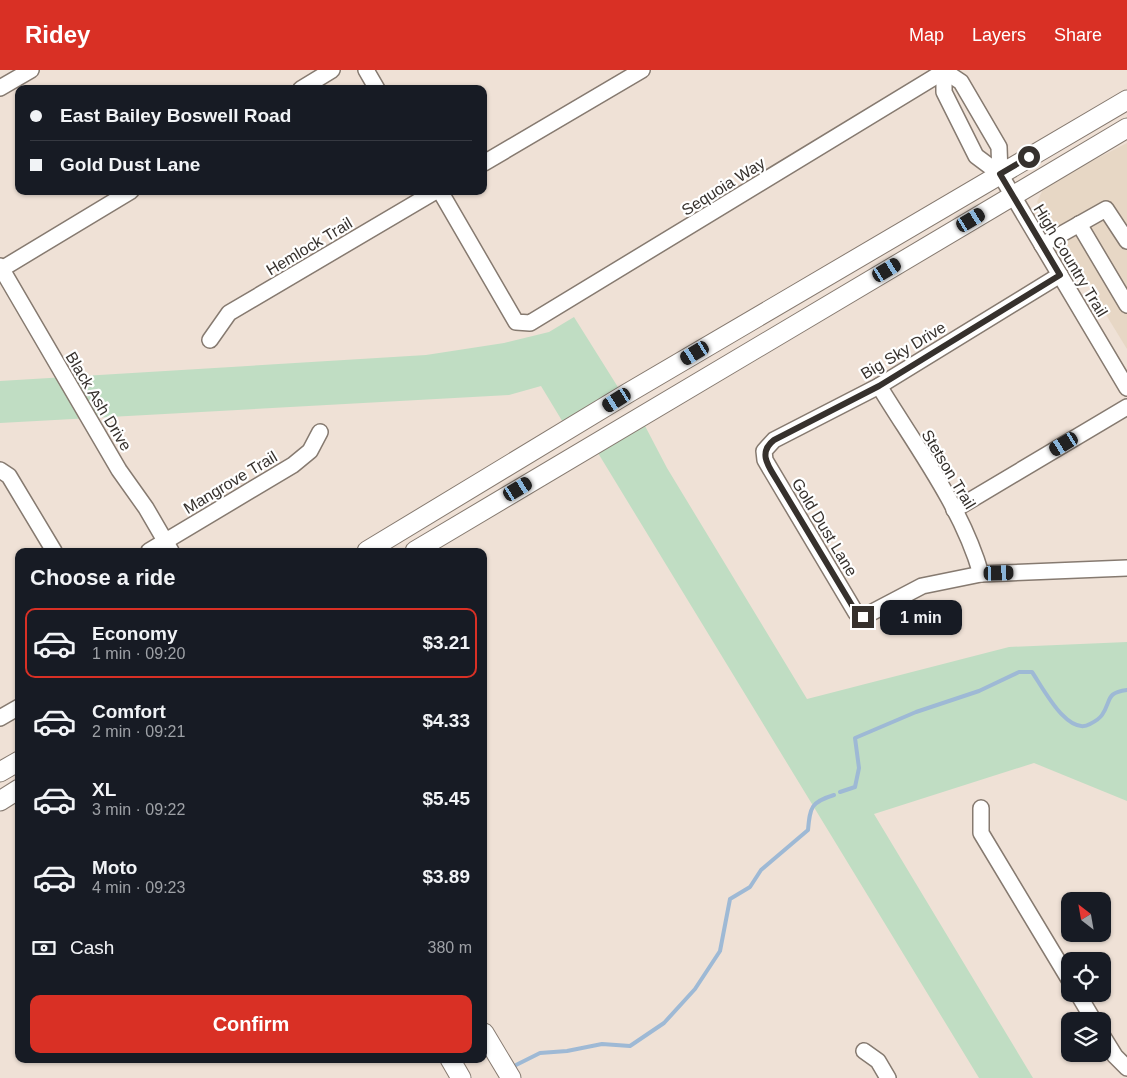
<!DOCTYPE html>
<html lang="en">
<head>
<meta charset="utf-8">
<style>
  :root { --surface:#171b24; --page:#20242c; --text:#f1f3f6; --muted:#9ea1a6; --line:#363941; --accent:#d93025 }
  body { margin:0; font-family:Helvetica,sans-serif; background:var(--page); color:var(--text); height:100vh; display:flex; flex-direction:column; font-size:19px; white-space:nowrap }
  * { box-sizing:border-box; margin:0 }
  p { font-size:16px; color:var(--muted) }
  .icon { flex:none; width:28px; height:28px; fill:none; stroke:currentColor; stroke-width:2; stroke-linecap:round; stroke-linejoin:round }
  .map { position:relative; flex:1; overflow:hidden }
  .panel { position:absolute; left:15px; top:478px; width:472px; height:515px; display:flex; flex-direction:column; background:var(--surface); border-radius:10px; box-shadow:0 1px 4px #0004 }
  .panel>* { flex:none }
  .top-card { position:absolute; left:15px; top:15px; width:472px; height:110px; border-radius:10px; box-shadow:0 1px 4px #0004; display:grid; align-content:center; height:110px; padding:0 15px; background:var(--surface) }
  .needle { width:32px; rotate:329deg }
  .fabs { position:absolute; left:1061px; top:822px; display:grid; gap:10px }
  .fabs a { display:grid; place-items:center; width:50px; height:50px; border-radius:10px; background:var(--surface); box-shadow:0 1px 4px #0004; font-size:25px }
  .end { position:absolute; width:22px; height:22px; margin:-11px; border:6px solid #36312d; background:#fff; box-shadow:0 0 0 2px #fff }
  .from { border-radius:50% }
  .bubble { position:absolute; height:35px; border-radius:10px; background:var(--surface); box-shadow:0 1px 4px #0004; font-size:16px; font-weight:600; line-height:35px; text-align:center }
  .car { position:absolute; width:15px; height:30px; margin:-15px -8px; border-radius:6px; box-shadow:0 0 4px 1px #0007; background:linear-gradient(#222 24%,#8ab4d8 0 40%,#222 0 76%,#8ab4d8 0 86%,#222 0) }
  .top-card b { display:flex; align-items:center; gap:18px; height:48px; font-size:19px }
  .top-card b+b { border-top:1px solid var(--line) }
  .top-card i { width:12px; height:12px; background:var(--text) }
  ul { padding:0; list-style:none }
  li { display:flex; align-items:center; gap:15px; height:70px; margin:0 10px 8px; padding:0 5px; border:2px solid transparent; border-radius:10px }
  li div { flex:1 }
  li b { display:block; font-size:19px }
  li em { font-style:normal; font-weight:600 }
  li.active { border-color:var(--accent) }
  li>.icon { width:45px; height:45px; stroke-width:1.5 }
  h2 { padding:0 15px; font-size:22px; line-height:60px }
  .pay { display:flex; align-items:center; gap:12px; height:55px; padding:0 15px; font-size:19px }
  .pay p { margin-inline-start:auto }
  .button { display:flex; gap:10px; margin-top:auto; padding:10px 15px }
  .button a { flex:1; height:58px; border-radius:10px; background:var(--accent); color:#fff; font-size:20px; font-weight:600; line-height:58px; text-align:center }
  header { display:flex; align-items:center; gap:30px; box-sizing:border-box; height:70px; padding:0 25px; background:var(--accent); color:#fff }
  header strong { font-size:24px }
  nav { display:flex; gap:28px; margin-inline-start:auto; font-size:18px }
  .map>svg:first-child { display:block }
  .education { fill:#e7d7c5 }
  .green { fill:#c0ddc3 }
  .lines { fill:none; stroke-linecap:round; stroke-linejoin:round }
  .stream { stroke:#9eb9d5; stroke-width:4 }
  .minor-casing { stroke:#867a70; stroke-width:18 }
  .major-casing { stroke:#867a70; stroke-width:21 }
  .minor { stroke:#fff; stroke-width:15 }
  .major { stroke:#fff; stroke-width:19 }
  .route { stroke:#36312d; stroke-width:6 }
  .labels { text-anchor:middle; stroke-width:4.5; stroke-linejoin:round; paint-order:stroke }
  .street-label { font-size:16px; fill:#36312d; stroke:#fff }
</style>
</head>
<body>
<header>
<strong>Ridey</strong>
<nav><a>Map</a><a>Layers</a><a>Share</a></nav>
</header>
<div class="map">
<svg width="1127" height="1008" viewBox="0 0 1127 1008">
  <rect width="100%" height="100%" fill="#efe1d6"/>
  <polygon class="education" points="1127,73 1127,279 1037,132 1045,115"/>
  <g class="green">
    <polygon points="574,247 621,322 564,354 541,316 509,325 0,353 0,311 426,285 504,273 549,262"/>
    <polygon points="644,354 667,398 807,629 1009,577 1127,572 1127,731 1034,693 874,744 1033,1008 979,1008 598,383"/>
  </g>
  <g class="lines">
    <g class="stream">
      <path d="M840 722 855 717 859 698 855 668 916 642 979 621 1019 602H1032C1043 618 1068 667 1090 654 1094 652 1100 648 1102 645 1112 630 1105 623 1127 620"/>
      <path d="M516 995 540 983 567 981 602 974 630 976 664 953 695 919 720 881 730 829 750 817 761 800 808 760C810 737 811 732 834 725"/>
    </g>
    <g class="minor-casing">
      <g id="minor">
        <polyline points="366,0 377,19"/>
        <polyline points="943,0 961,12 999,77 1000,104"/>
        <polyline points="944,1 944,22 976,86 1000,104 1127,318"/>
        <polyline points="0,18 31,0"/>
        <polyline points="301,19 332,0"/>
        <polyline points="484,93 642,0"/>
        <polyline points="440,121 516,252 530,253 946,0"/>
        <polyline points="1079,154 1127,235"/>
        <polyline points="1042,175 1106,139 1127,171"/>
        <polyline points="0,196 119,400 146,438 171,481"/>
        <polyline points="0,200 131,121"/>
        <polyline points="1060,205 879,316 774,370 764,381 765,390 856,543 863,547 922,516 981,504 1127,498"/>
        <polyline points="210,270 229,243 436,121"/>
        <path d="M879 316C915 375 962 437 981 504"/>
        <polyline points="0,400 9,406 54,481"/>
        <polyline points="954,440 1127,337"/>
        <polyline points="149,481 293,395 310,381 320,362"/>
        <polyline points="0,648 19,637"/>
        <polyline points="981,738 981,763 1070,911"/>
        <polyline points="1078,924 1094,951"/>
        <polyline points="1102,965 1115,986 1127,998"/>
        <polyline points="864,981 878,991 888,1008"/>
      </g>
    </g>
    <g class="major-casing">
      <g id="major">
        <polyline points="367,481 628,323 1127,30"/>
        <polyline points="415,481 1127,58"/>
        <polyline points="0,702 19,691"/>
        <polyline points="0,731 19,719"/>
        <polyline points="484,963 511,1008"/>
        <polyline points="450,989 461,1008"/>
      </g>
    </g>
    <use href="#minor" class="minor"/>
    <use href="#major" class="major"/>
  </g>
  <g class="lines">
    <path class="route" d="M863 547 856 542 778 412C769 397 757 383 774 370L879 316 1060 205 1000 104 1029 87"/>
  </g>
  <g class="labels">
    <g class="street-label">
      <text transform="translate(723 116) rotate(-32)" y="6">Sequoia Way</text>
      <text transform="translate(309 176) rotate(-31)" y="6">Hemlock Trail</text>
      <text transform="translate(1071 190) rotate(59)" y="6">High Country Trail</text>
      <text transform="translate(903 280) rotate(-31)" y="6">Big Sky Drive</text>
      <text transform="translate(99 331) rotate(59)" y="6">Black Ash Drive</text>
      <text transform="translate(949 399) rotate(59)" y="6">Stetson Trail</text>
      <text transform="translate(230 412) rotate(-31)" y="6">Mangrove Trail</text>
      <text transform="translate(825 457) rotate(59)" y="6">Gold Dust Lane</text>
    </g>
  </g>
</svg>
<div class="fabs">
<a><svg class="needle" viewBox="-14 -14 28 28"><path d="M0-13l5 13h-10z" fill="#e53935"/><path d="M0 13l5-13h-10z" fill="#9ea1a6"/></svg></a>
<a><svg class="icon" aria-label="locate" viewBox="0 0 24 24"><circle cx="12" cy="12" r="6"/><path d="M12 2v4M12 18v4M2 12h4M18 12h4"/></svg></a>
<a><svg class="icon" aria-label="layers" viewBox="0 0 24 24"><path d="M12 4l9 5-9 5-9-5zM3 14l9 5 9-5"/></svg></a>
</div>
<i class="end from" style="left:1029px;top:87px"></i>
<i class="end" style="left:863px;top:547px"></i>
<div class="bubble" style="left:880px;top:530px;width:82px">1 min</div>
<i class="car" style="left:971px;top:150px;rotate:59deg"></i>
<i class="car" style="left:887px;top:200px;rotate:59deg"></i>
<i class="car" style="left:695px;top:283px;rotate:239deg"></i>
<i class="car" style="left:617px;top:330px;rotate:238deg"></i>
<i class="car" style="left:1064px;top:374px;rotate:239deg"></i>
<i class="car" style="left:518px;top:419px;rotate:59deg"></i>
<i class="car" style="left:999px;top:503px;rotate:88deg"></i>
<div class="top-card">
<b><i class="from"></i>East Bailey Boswell Road</b>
<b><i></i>Gold Dust Lane</b>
</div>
<section class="panel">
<h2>Choose a ride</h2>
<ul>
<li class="active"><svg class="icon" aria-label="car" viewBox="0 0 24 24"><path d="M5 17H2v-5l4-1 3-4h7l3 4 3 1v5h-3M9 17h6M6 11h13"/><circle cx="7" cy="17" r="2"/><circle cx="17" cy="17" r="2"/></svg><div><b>Economy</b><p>1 min · 09:20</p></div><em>$3.21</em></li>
<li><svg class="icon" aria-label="car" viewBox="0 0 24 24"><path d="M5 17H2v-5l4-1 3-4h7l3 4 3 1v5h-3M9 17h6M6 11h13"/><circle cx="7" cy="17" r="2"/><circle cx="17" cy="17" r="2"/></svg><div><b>Comfort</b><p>2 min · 09:21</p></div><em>$4.33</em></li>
<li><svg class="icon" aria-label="car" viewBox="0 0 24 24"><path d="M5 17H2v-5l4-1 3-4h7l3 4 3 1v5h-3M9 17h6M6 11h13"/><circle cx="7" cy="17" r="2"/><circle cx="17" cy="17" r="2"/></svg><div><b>XL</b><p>3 min · 09:22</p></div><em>$5.45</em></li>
<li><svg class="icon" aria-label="car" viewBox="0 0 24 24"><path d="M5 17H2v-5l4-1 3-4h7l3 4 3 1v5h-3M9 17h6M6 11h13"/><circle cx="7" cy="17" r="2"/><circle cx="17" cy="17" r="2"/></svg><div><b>Moto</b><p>4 min · 09:23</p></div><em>$3.89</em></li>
</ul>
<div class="pay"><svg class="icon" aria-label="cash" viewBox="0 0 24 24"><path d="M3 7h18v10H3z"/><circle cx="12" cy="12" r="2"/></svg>Cash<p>380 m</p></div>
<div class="button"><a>Confirm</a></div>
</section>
</div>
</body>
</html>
